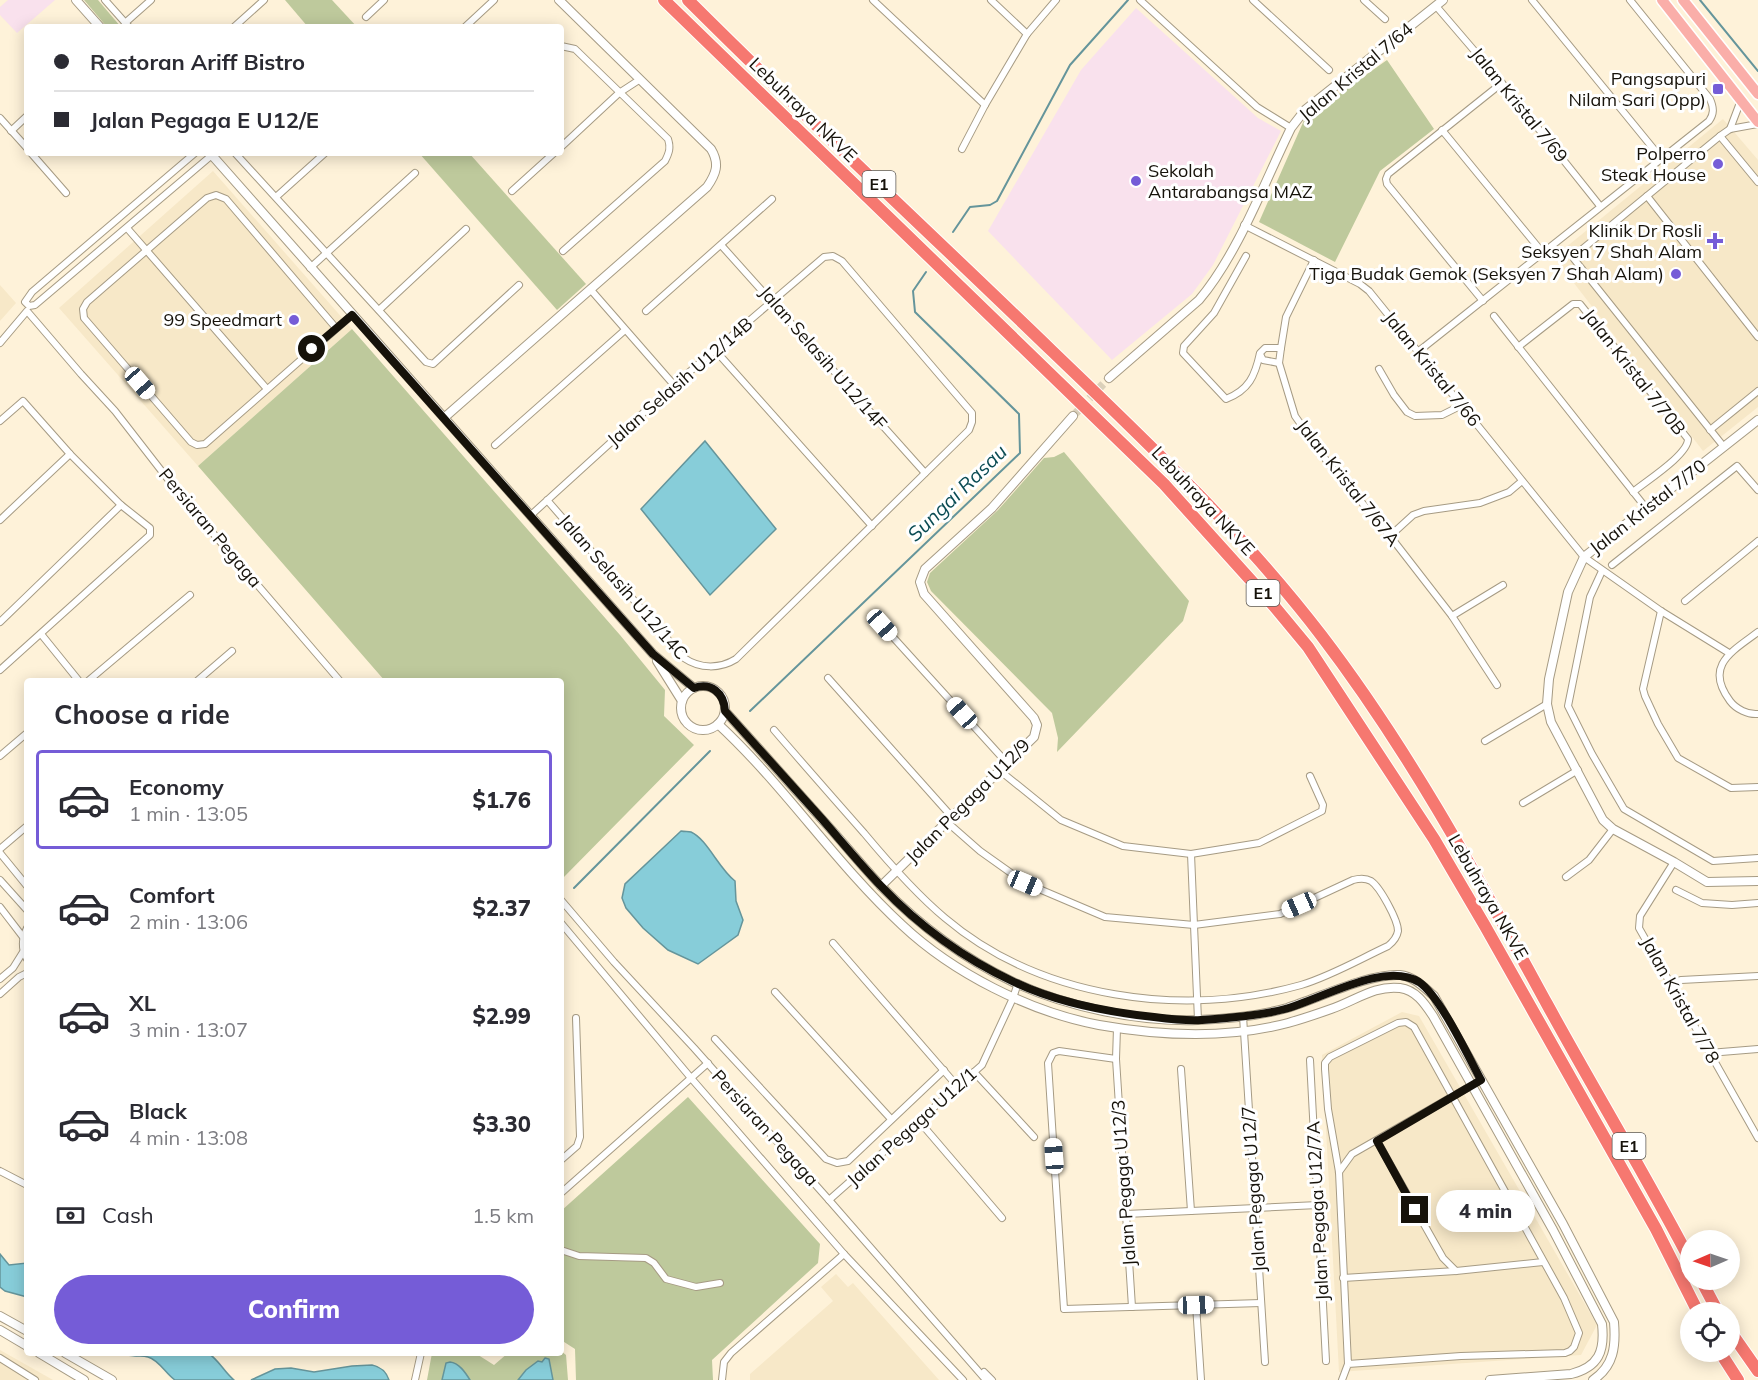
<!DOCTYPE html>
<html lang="en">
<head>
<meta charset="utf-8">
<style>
  :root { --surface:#fff; --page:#f7f7f7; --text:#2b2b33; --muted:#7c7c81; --line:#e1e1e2; --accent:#755cd7 }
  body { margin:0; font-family:Mulish,sans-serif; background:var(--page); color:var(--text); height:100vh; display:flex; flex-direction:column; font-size:22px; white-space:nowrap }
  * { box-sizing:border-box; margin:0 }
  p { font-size:20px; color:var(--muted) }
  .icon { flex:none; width:33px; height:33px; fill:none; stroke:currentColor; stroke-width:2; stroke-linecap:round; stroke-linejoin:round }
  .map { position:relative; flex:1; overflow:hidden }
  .side { position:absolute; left:24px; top:678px; width:540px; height:678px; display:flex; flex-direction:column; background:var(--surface); border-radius:6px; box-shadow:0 3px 15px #0003 }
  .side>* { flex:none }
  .hud { position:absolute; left:24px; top:24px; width:540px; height:132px; border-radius:6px; box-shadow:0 3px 15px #0003; display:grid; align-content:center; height:132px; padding:0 30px; background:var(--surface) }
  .needle { width:39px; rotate:268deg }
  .controls { position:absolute; left:1680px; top:1230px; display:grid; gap:12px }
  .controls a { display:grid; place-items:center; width:60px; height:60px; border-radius:50%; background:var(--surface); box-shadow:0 3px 15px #0003; font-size:30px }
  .end { position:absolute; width:27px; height:27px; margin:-14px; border:8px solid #16120a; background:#fff; box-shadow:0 0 0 3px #fff }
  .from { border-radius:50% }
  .bubble { position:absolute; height:42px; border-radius:21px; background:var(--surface); box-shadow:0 3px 15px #0003; font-size:20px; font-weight:800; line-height:42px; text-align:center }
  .car { position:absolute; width:18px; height:36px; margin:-18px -9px; border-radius:8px; box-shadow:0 0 4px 2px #0007; background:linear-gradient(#fff 24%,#345 0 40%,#fff 0 76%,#345 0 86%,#fff 0) }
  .hud b { display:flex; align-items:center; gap:21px; height:57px; font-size:22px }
  .hud b+b { border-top:2px solid var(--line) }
  .hud i { width:15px; height:15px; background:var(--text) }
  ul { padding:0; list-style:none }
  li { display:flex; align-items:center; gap:18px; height:99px; margin:0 12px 9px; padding:0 18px; border:3px solid transparent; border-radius:6px }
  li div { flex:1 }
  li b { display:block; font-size:22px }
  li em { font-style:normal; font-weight:800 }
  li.current { border-color:var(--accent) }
  li>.icon { width:54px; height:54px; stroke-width:1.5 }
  h2 { padding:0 30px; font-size:27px; line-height:72px }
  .pay { display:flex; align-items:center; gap:15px; height:66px; padding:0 30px; font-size:22px }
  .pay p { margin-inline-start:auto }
  .action { display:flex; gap:12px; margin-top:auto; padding:12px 30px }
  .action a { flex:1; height:69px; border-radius:36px; background:var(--accent); color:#fff; font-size:24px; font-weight:800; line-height:69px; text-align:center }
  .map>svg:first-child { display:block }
  .built { fill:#f7e8c8 }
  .education { fill:#f9e1ed }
  .green { fill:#bec99c }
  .water { fill:#87cdd9; stroke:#65959b; stroke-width:1.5 }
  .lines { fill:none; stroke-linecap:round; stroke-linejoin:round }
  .stream { stroke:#65959b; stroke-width:2 }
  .tertiary-tunnel { stroke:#dbd0ba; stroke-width:8; stroke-dasharray:8 4; stroke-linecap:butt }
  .minor-casing { stroke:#a69b84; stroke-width:8 }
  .tertiary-casing { stroke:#a69b84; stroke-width:10 }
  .primary-casing { stroke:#fff; stroke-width:13 }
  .motorway-casing { stroke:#fff; stroke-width:14 }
  .minor { stroke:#fff; stroke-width:6 }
  .tertiary { stroke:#fff; stroke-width:8 }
  .primary { stroke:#faaea9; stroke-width:10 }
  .motorway { stroke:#f67870; stroke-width:12 }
  .route { stroke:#16120a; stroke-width:8 }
  .poi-dot { fill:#755cd7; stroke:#fff; stroke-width:2 }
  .labels { text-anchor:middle; stroke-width:6; stroke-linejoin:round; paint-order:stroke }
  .shield { fill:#fff; stroke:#5c5954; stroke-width:1.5 }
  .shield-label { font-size:16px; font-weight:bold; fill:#16120a }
  .street-label { font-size:18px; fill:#16120a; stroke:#fff }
  .poi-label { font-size:18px; fill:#16120a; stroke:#fff; text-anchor:end }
  .water-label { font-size:20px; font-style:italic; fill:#0b4c54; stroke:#fff }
</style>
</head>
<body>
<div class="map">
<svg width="1758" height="1380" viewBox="0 0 1758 1380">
  <rect width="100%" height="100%" fill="#fef2d9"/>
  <g class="built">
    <polygon points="1723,119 1758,160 1758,407 1703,451 1554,257"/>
    <polygon points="213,171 352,329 198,466 59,308"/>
    <polygon points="0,285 16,303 0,321"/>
    <polygon points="1402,1012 1419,1016 1597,1325 1581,1355 1339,1372 1322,1055"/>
    <polygon points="836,1274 848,1287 853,1283 939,1380 750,1380 750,1374 833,1301 821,1287"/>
    <polygon points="0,1350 53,1380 0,1380"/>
  </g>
  <g class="education">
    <polygon points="8,0 55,0 17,33 0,15 0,7"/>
    <polygon points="1136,8 1258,118 1281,131 1213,265 1192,294 1112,360 988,231 1081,70"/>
  </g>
  <g class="green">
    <polygon points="84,0 98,0 121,27 107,27"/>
    <polygon points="285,0 332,0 357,27 308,27"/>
    <polygon points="1387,60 1434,129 1380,171 1335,262 1259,222 1305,118"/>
    <polygon points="419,153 469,153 586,284 557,310"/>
    <polygon points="352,329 620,635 665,690 664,716 694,745 561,880 561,681 385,681 198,466"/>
    <polygon points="1064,452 1189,601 1183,621 1057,752 1058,738 1052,713 931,591 927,582 930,573 998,510 1044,458 1054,457"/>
    <polygon points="688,1097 820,1244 818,1263 712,1360 713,1380 576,1380 575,1349 561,1340 561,1211"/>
    <polygon points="561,1351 566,1355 568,1380 427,1380 432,1353 475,1353 494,1365 508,1353 561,1353"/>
  </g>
  <g class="water">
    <polygon points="705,441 776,529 710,595 641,509"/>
    <path d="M681 831C685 832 688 831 691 832 707 839 719 869 735 881L736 901 743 920 738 935 698 964 668 950 643 928 626 908 622 898 625 884Z"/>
    <polygon points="0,1254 9,1265 27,1263 27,1297 5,1291 0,1287"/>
    <path d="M123 1353H208C219 1360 224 1372 234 1380H175C166 1374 159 1360 148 1357 138 1354 135 1359 123 1353Z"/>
    <polygon points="545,1358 549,1359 553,1380 518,1380 526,1370 538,1361 542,1362"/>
    <path d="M450 1362C459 1363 465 1372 470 1380H442L446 1363Z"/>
    <path d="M372 1365C381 1367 386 1371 389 1380H251L275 1369 291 1368 314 1372 352 1366Z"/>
  </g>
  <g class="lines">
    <g class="stream">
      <polyline points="1700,0 1758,71"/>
      <polyline points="953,232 970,207 990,205 997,201 1070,65 1128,0"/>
      <polyline points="750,711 1020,453 1019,414 915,312 913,291 926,272"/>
      <polyline points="574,888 710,751"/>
    </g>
    <polyline class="tertiary-tunnel" points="1073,416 1109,378"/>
    <g class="minor-casing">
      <g id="minor">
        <polyline points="105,0 129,27"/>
        <polyline points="873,0 985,105"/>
        <polyline points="991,0 1027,34"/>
        <polyline points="1140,0 1257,107 1291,128"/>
        <polyline points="1253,0 1329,70"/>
        <polyline points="1364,0 1385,19"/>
        <polyline points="1532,0 1661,158"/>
        <polyline points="1436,6 1502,83 1600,206"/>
        <polyline points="366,17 384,0"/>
        <polyline points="125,23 151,0"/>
        <polyline points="234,27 264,0"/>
        <polyline points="465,27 494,0"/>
        <path d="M561 46 575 49 668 139C671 148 669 153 665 161L563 251"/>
        <polyline points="0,118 27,148"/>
        <polyline points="1730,129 1741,100"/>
        <polyline points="1442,130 1542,252"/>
        <polyline points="11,131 27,116"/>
        <polyline points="1720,136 1758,182"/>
        <polyline points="561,147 619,93 639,80"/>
        <polyline points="962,149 985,105 1027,34 1056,0"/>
        <polyline points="31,153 66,193"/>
        <polyline points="195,153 32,292 25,302 29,306 35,305 212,155"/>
        <polyline points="235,153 426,362 433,364 519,285"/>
        <polyline points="512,191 554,153"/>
        <polyline points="1647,196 1758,337"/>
        <polyline points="276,197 325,153"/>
        <polyline points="1244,225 1360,284 1369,291 1584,557 1661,611 1729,653"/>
        <polyline points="127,228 267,389"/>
        <polyline points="721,245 925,473"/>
        <path d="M1246 256 1214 313 1184 346 1183 353 1226 399C1249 390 1255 376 1260 353L1265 348H1281"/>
        <polyline points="1314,260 1286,317 1281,348 1279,363 1295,416 1326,460 1390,536 1452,616 1497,685"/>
        <polyline points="310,268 415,173"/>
        <polyline points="591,290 674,385"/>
        <polyline points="1483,301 1387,184 1386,179 1388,174 1502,83"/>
        <polyline points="379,310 466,229"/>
        <polyline points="646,311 772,199"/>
        <polyline points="1494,316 1646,508"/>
        <polyline points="336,328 226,199 216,195 207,198 87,302 83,309 84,318 191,442 197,445 205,444 352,315"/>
        <polyline points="0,343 27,311 81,374 115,411 181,496 340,681"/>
        <path d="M1518 347 1573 304H1580L1688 439C1688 455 1646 481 1633 492"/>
        <polyline points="715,350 872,526"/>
        <path d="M1419 351 1709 121C1714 114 1714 108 1710 99L1630 0"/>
        <polyline points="1260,354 1263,360 1279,363"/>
        <polyline points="1379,369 1394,395 1407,412 1415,416 1442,415 1462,405"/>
        <polyline points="0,421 23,401 70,454 121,505 150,528 150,535 0,670"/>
        <polyline points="1710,430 1758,391"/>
        <polyline points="495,445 625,330"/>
        <polyline points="1724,447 1574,259 1575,255 1720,136 1730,129 1758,124"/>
        <path d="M531 515 674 385 824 257 833 256 842 261 972 413V422L969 430 736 659C720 669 700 669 684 658L547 500"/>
        <polyline points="0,520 70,454"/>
        <polyline points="1390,536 1413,515 1424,511 1480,503 1509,492 1522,481"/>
        <polyline points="1612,565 1737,466 1758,490"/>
        <polyline points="1602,571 1590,597 1568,706 1592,754 1624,809 1713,861 1758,858"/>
        <polyline points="1685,601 1758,541"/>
        <polyline points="1661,611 1643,689 1645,696 1658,724 1678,758 1731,788 1758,787"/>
        <polyline points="1452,616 1503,585"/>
        <polyline points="0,622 121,505"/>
        <polyline points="882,625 1007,763"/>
        <path d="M1758 632C1731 652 1704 666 1730 701 1736 709 1748 715 1758 714"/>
        <polyline points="41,634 79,681"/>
        <polyline points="828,678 952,817"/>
        <polyline points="88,681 190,595"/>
        <polyline points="197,681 232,651"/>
        <path d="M774 730C804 765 834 799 864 833 889 863 915 893 945 918 1041 999 1183 1018 1301 985 1331 976 1360 959 1388 946 1393 942 1397 937 1398 931 1398 920 1380 887 1371 881 1366 878 1360 878 1353 880L1280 914 1194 925 1105 917 1025 883 980 851 947 822"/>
        <polyline points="1485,741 1547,704"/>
        <polyline points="0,756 27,733"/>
        <polyline points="999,770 1061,820 1123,846 1191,854 1259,843 1322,811 1323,805 1310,776"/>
        <polyline points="1523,803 1578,770"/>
        <polyline points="0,849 27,826"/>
        <polyline points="0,853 27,886"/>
        <polyline points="1191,854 1198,1020"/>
        <polyline points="1674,862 1640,916 1639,928 1758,1138"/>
        <polyline points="1566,877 1589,860 1613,829"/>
        <polyline points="0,880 27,910"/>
        <polyline points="1676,890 1702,903 1732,905 1758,903"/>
        <polyline points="561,900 614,962 694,1048 829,1200 986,1380"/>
        <polyline points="0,907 23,937"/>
        <polyline points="561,923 691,1078 844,1254 963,1380"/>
        <path d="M27 928C22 939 21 948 27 959"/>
        <polyline points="833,943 958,1087"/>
        <polyline points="0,979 13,968 23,952"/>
        <polyline points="1681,980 1758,976"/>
        <polyline points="775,992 891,1119"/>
        <polyline points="0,994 19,977 27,973"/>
        <polyline points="1243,1016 1265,1362"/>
        <polyline points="1117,1028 1116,1059 1132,1307"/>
        <polyline points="715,1039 826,1159 837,1163 848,1161 944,1070"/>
        <polyline points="1709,1053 1758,1049"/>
        <polyline points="1116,1059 1059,1051 1053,1053 1048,1063 1064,1309 1261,1303"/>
        <polyline points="1310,1060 1326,1361"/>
        <polyline points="1181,1069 1191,1211"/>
        <polyline points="974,1072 1034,1137"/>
        <polyline points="919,1121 1002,1218"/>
        <polyline points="1377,1141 1443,1258 1456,1271"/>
        <polyline points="561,1160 577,1146 580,1137 576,1018"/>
        <polyline points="0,1171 27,1185"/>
        <polyline points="1339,1172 1352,1154 1481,1080"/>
        <polyline points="561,1193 708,1063"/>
        <polyline points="829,1200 982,1065 1013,998 1018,983"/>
        <polyline points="1126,1214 1318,1205"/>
        <polyline points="561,1250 579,1256 646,1258 654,1263 666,1279 696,1287 720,1283"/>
        <polyline points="1343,1278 1456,1271 1543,1262"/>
        <polyline points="1196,1305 1201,1380"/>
        <polyline points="0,1358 35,1380"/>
        <polyline points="984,1372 992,1380"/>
        <polyline points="415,1380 421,1353"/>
        <polyline points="722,1380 724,1362 731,1353 844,1254"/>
        <polyline points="1342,1380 1348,1364 1339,1172 1328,1109 1325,1069 1325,1063 1330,1057 1398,1023 1406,1022 1414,1027 1564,1298 1579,1333 1574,1347 1570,1351 1565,1353 1461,1356 1348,1364"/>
      </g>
    </g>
    <g class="tertiary-casing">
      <g id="tertiary">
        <polyline points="76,0 100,27"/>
        <polyline points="210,153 653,654 694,688"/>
        <path d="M1109 378 1199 300C1238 254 1264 183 1291 128L1305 110 1443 0"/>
        <path d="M445 417 707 187C716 174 720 164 711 149L559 0"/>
        <polyline points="1758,420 1584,557 1568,592 1549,679 1547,704 1551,722 1603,820 1613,829 1674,862 1707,882 1758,881"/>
        <polyline points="657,661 682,701"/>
        <circle cx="703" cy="708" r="22"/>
        <path d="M725 711C759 749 793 787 828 826 846 846 863 867 882 887 919 925 965 959 1013 982 1067 1007 1138 1022 1198 1020 1227 1019 1259 1016 1287 1008 1319 998 1369 973 1400 975 1413 976 1424 987 1434 996L1563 1224 1614 1322C1616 1346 1614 1366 1593 1380"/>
        <path d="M718 724C785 786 835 863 902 925 953 973 1030 1012 1099 1025 1161 1036 1227 1039 1288 1023 1302 1019 1317 1014 1331 1009 1355 1001 1374 985 1400 988 1416 990 1425 1004 1433 1016L1553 1230 1602 1324C1605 1351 1599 1367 1571 1374L1490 1380"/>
        <polyline points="881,886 1034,737 1037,725 1034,718 924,594 920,582 925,569 992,508 1073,416"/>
        <polyline points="0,1316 27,1331"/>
        <polyline points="0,1330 27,1346"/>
        <polyline points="39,1353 84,1380"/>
        <polyline points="65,1353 112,1380"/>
      </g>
    </g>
    <g class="primary-casing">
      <g id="primary">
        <polyline points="1662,0 1758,122"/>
        <polyline points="1683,0 1758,94"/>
      </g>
    </g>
    <g class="motorway-casing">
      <g id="motorway">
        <polyline points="664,0 1164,484 1274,606 1308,647 1434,839 1485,926 1656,1229 1698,1312"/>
        <path d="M688 0C807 119 931 234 1052 351 1146 441 1242 532 1321 635 1409 750 1478 878 1547 1004 1594 1090 1645 1174 1690 1260"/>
        <polyline points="1701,1280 1718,1312"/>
        <polyline points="1730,1331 1758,1371"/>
        <polyline points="1720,1352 1738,1380"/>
      </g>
    </g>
    <use href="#minor" class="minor"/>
    <use href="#tertiary" class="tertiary"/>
    <use href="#primary" class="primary"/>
    <use href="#motorway" class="motorway"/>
  </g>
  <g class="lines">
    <path class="route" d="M312 349 352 315 653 654 694 688C711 682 724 693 725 711 757 747 790 783 822 819 842 842 861 865 881 886 918 925 965 959 1014 982 1058 1003 1106 1012 1154 1017 1170 1019 1186 1021 1201 1020 1229 1018 1258 1016 1285 1009 1322 999 1384 961 1419 982 1440 996 1468 1056 1481 1080L1377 1141 1415 1210"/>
  </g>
  <g class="poi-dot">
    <rect x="1712" y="83" width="12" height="12" rx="3"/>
    <circle cx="1718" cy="164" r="6"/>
    <circle cx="1136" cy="181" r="6"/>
    <path d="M1712 232h6v6h6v6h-6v6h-6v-6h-6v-6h6z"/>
    <circle cx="1676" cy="274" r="6"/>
    <circle cx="294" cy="320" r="6"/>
  </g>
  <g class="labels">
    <g class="shield">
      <rect x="862.5" y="171" width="33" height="26" rx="4.5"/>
      <rect x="1246.5" y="580" width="33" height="26" rx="4.5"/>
      <rect x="1612.5" y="1133" width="33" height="26" rx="4.5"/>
    </g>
    <g class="shield-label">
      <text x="879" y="190">E1</text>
      <text x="1263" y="599">E1</text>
      <text x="1629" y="1152">E1</text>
    </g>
    <g class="street-label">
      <text transform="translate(1356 72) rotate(-40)" y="6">Jalan Kristal 7/64</text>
      <text transform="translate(1519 105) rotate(51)" y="6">Jalan Kristal 7/69</text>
      <text transform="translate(803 110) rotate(44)" y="6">Lebuhraya NKVE</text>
      <text transform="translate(823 358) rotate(49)" y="6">Jalan Selasih U12/14F</text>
      <text transform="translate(1432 369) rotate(51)" y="6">Jalan Kristal 7/66</text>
      <text transform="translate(1634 372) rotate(52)" y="6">Jalan Kristal 7/70B</text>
      <text transform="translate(680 382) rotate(-41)" y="6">Jalan Selasih U12/14B</text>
      <text transform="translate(1348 483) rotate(52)" y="6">Jalan Kristal 7/67A</text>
      <text transform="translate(1203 501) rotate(47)" y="6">Lebuhraya NKVE</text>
      <text transform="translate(1648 507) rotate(-38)" y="6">Jalan Kristal 7/70</text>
      <text transform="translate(210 528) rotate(50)" y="6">Persiaran Pegaga</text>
      <text transform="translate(623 587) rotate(49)" y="6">Jalan Selasih U12/14C</text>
      <text transform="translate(968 801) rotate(-45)" y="6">Jalan Pegaga U12/9</text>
      <text transform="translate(1488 897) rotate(60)" y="6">Lebuhraya NKVE</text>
      <text transform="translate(1680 1000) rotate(61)" y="6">Jalan Kristal 7/78</text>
      <text transform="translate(912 1127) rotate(-42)" y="6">Jalan Pegaga U12/1</text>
      <text transform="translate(765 1128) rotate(48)" y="6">Persiaran Pegaga</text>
      <text transform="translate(1124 1183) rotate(-94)" y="6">Jalan Pegaga U12/3</text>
      <text transform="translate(1254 1189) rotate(-94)" y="6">Jalan Pegaga U12/7</text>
      <text transform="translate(1318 1211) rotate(-93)" y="6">Jalan Pegaga U12/7A</text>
    </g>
    <g class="poi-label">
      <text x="1706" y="85">Pangsapuri<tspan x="1706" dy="21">Nilam Sari (Opp)</tspan></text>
      <text x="1706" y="160">Polperro<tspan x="1706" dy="21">Steak House</tspan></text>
      <text x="1148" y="177" text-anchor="start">Sekolah<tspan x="1148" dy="21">Antarabangsa MAZ</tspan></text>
      <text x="1702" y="237">Klinik Dr Rosli<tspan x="1702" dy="21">Seksyen 7 Shah Alam</tspan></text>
      <text x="1664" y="280">Tiga Budak Gemok (Seksyen 7 Shah Alam)</text>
      <text x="282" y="326">99 Speedmart</text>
    </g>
    <g class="water-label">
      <text transform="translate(957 493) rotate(-44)" y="7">Sungai Rasau</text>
    </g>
  </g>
</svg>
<div class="controls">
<a><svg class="needle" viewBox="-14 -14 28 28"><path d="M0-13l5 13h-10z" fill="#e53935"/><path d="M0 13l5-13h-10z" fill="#7c7c81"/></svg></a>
<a><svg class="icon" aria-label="locate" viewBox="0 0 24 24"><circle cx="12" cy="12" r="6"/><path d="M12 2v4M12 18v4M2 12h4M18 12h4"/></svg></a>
</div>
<i class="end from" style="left:312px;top:349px"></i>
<i class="end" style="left:1415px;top:1210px"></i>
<div class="bubble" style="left:1436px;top:1190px;width:99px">4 min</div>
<i class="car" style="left:140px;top:383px;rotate:139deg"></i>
<i class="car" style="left:882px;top:625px;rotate:138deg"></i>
<i class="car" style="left:962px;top:713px;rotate:318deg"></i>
<i class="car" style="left:1025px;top:883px;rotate:113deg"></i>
<i class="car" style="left:1299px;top:905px;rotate:246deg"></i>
<i class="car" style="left:1054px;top:1156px;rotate:356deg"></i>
<i class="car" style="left:1196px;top:1305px;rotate:88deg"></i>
<div class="hud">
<b><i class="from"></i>Restoran Ariff Bistro</b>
<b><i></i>Jalan Pegaga E U12/E</b>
</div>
<section class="side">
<h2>Choose a ride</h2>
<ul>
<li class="current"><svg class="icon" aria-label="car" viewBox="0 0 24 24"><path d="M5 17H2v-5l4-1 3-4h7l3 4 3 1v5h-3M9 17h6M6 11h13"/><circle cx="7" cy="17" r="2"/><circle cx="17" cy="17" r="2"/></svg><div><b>Economy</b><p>1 min · 13:05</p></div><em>$1.76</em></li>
<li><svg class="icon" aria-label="car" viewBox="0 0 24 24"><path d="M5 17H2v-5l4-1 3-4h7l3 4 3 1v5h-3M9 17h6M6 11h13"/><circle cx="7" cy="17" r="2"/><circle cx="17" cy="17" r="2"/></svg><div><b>Comfort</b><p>2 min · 13:06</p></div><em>$2.37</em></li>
<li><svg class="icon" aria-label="car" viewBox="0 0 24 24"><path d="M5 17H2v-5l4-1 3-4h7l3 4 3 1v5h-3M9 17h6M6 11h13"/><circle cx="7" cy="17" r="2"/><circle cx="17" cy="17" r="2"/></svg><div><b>XL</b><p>3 min · 13:07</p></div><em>$2.99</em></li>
<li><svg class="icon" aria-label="car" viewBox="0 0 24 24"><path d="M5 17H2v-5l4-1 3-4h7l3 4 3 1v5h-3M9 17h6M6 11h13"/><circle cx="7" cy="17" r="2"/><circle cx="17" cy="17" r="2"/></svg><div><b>Black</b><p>4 min · 13:08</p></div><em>$3.30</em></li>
</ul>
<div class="pay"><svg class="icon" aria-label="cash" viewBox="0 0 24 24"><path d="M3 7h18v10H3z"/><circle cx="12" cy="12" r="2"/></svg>Cash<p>1.5 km</p></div>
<div class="action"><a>Confirm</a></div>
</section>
</div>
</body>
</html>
